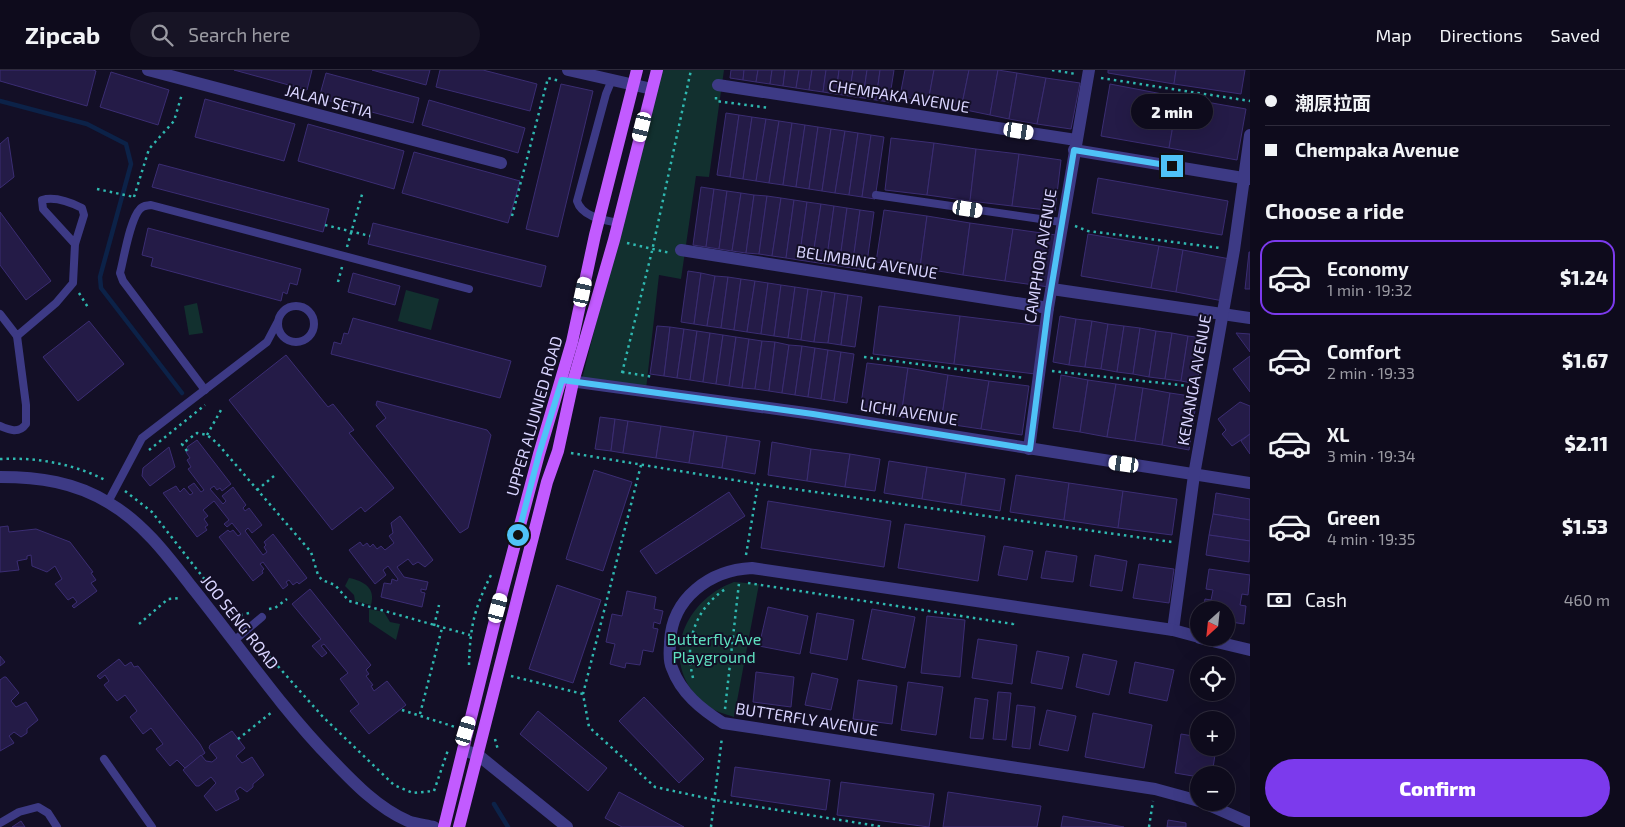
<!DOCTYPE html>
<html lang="en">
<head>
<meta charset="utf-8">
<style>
  :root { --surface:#0e0b1c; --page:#171425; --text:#f1f3f6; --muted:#9b9ba3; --line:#2e2b3b; --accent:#7c3aed }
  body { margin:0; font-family:"Exo 2","Noto Sans SC",sans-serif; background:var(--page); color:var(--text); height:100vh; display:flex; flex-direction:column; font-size:19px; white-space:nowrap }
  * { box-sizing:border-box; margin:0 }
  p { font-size:16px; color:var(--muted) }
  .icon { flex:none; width:28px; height:28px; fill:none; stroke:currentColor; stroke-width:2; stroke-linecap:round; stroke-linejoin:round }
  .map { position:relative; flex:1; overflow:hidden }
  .side { display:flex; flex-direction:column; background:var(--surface); width:375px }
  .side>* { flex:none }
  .top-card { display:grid; align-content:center; height:110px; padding:0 15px; background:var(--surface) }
  .needle { width:32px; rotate:207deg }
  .buttons { position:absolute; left:1190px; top:531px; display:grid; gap:10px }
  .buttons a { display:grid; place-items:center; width:45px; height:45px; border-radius:50%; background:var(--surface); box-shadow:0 5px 20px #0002,0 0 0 1px var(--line); font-size:25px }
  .end { position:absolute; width:22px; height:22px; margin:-11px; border:6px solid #4fc3f7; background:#111; box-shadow:0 0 0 2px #111 }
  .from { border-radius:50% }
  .bubble { position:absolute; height:35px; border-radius:18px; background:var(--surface); box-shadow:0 5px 20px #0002,0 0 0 1px var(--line); font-size:16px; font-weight:800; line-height:35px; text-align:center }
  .car { position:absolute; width:15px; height:30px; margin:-15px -8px; border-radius:6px; box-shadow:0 0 4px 1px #0007; background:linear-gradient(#fff 24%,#345 0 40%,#fff 0 76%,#345 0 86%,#fff 0) }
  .top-card b { display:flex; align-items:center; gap:18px; height:48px; font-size:19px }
  .top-card b+b { border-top:1px solid var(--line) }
  .top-card i { width:12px; height:12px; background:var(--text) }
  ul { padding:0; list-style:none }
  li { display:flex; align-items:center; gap:15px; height:75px; margin:0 10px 8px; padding:0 5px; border:2px solid transparent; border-radius:15px }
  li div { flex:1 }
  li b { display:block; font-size:19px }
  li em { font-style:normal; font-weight:800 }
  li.active { border-color:var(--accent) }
  li>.icon { width:45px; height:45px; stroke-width:1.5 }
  h2 { padding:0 15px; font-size:22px; line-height:60px }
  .pay { display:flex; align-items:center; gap:12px; height:55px; padding:0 15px; font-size:19px }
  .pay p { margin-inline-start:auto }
  .cta { display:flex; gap:10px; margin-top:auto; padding:10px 15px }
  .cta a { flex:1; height:58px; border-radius:30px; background:var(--accent); color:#fff; font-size:20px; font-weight:800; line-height:58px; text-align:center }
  header { display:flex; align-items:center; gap:30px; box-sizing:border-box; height:70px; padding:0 25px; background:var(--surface); border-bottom:1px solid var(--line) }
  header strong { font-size:24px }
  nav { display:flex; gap:28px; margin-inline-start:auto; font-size:18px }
  .search { width:350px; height:45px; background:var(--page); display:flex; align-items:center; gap:12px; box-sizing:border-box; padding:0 18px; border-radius:28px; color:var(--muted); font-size:19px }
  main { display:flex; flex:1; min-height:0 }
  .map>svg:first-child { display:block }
  .green { fill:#12302f }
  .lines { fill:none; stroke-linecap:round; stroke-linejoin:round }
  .stream { stroke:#0c2248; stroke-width:4.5 }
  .building { fill:#241b47; stroke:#3b2d73 }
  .path { stroke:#2fb8b0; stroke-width:2.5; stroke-dasharray:2.5 4; stroke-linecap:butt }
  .lane { stroke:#3d3a85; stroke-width:8 }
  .street { stroke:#3d3a85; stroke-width:12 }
  .primary { stroke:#c25bff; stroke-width:12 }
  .route { stroke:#4fc3f7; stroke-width:6 }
  .labels { text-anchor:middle; stroke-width:4; stroke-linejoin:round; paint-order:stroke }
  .street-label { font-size:16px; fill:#d9d4ff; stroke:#130f26 }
  .park-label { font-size:16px; fill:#5fe0c0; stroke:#130f26 }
</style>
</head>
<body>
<header>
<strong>Zipcab</strong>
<div class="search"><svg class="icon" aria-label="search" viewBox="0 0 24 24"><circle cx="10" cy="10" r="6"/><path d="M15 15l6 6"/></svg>Search here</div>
<nav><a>Map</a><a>Directions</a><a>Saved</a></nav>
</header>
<main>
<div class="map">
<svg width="1250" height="757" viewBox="0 0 1250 757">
  <rect width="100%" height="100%" fill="#130f26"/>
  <g class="green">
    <polygon points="660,0 724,0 709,107 696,106 681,209 659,205 646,319 582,309"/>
    <polygon points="406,220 439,229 431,260 398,251"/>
    <polygon points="197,233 203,263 189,265 184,236"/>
    <path d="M349 508C364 511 376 518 371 535L355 531 354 525 345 516Z"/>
    <path d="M734 512 759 514 734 647C725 644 714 641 706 635 657 595 682 531 734 512Z"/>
    <polygon points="369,539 384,542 390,552 400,554 396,570 369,552"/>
  </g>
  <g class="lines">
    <g class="stream">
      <polyline points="0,31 87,54 126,74 131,94 100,207 101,218 182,323"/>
      <polyline points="494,734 508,757"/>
    </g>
  </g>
  <g class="building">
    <polygon points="0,0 93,0 96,1 87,36 0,11"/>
    <polygon points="234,0 312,0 307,20"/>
    <polygon points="372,0 430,0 426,15"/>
    <polygon points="440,0 483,0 537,14 530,41 436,17"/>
    <polygon points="731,0 744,0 743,10 730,8"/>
    <polygon points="744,0 758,0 756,12 743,10"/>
    <polygon points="758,0 772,0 770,14 756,12"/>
    <polygon points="772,0 785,0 783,16 770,14"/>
    <polygon points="785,0 799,0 796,18 783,16"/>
    <polygon points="799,0 812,0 809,20 796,18"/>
    <polygon points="812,0 826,0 823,22 809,20"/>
    <polygon points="826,0 839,0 836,24 823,22"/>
    <polygon points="839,0 853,0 849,26 836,24"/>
    <polygon points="853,0 867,0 863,28 849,26"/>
    <polygon points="867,0 880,0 876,30 863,28"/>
    <polygon points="880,0 894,0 889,32 876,30"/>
    <polygon points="905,0 934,0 928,32 900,26"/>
    <polygon points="934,0 969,0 961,39 928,32"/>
    <polygon points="969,0 998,0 990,45 961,39"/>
    <polygon points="998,0 1017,3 1009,49 990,45"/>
    <polygon points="1108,0 1176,0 1174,14 1108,3"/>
    <polygon points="1176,0 1245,0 1241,24 1174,14"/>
    <polygon points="111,2 169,20 158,55 100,37"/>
    <polygon points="326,3 419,28 413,53 319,28"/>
    <polygon points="1017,3 1046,8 1037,54 1009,49"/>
    <polygon points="1046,8 1080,13 1071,59 1037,54"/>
    <polygon points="561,14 593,21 558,167 526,159"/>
    <polygon points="1110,14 1178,27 1169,78 1101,66"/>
    <polygon points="1178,27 1246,39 1237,90 1169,78"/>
    <polygon points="205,29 295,54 284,91 195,67"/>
    <polygon points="429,30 525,58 518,83 422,55"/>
    <polygon points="726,43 739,45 730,107 717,105"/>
    <polygon points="739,45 752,47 743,109 730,107"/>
    <polygon points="752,47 766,49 756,111 743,109"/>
    <polygon points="766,49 779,51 769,113 756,111"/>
    <polygon points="779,51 792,53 783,115 769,113"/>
    <polygon points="792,53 805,55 796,117 783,115"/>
    <polygon points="308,54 404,81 394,119 298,91"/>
    <polygon points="805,55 818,57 809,119 796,117"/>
    <polygon points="818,57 831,59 822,121 809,119"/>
    <polygon points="831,59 845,61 835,123 822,121"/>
    <polygon points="845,61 858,63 849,125 835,123"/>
    <polygon points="858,63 871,65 862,127 849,125"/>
    <polygon points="871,65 884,67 875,129 862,127"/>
    <polygon points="8,67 14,107 0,118 0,74"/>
    <polygon points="891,68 934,73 927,125 885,120"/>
    <polygon points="934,73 976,79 970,131 927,125"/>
    <polygon points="976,79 1019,84 1012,136 970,131"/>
    <polygon points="414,82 520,111 508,153 402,123"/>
    <polygon points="1019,84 1061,90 1055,141 1012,136"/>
    <polygon points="159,94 329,139 323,162 152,117"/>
    <polygon points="1098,108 1228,131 1222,165 1092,143"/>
    <polygon points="701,117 714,119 706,177 693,175"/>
    <polygon points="714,119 727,121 719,179 706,177"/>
    <polygon points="727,121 741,123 732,181 719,179"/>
    <polygon points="741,123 754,125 746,183 732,181"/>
    <polygon points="754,125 767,126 759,184 746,183"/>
    <polygon points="767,126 781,128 772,186 759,184"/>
    <polygon points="781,128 794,130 786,188 772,186"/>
    <polygon points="794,130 807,132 799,190 786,188"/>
    <polygon points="807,132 821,134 812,192 799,190"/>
    <polygon points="821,134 834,136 826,194 812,192"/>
    <polygon points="834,136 847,138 839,196 826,194"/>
    <polygon points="847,138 860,140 852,198 839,196"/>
    <polygon points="860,140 874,142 866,200 852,198"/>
    <polygon points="884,140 927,146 920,198 876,192"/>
    <polygon points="0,142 51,211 26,230 0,195"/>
    <polygon points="927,146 970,153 963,205 920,198"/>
    <polygon points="373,153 546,196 541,217 368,174"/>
    <polygon points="970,153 1013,159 1005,211 963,205"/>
    <polygon points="148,158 301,199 297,215 290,213 287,224 283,222 281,231 151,196 153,188 142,185"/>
    <polygon points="1013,159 1056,165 1049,217 1005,211"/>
    <polygon points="1088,164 1159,176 1151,218 1081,206"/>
    <polygon points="1159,176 1183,180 1176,222 1151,218"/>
    <polygon points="1183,180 1230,189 1223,231 1176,222"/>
    <polygon points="1249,182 1250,182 1250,219 1245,219"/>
    <polygon points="688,201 701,203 694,254 681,252"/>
    <polygon points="353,203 400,216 395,235 348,222"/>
    <polygon points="701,203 715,206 707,256 694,254"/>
    <polygon points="715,206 728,207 721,258 707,256"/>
    <polygon points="728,207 741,209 734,260 721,258"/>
    <polygon points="741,209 755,211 747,262 734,260"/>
    <polygon points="755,211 768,213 761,264 747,262"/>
    <polygon points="768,213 781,215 774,266 761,264"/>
    <polygon points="781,215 795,217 788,268 774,266"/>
    <polygon points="795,217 808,219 801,270 788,268"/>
    <polygon points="808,219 822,221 814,272 801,270"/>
    <polygon points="822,221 835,223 828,273 814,272"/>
    <polygon points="835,223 848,225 841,275 828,273"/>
    <polygon points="848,225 862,227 855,277 841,275"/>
    <polygon points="879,236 960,246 954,294 873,284"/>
    <polygon points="960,246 1041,256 1035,304 954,294"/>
    <polygon points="1060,246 1076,249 1069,295 1053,292"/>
    <polygon points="353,248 511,291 500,328 331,284 334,272 341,274 344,263 348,264"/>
    <polygon points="1076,249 1092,251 1085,297 1069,295"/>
    <polygon points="89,251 124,294 78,331 43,287"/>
    <polygon points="1092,251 1108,254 1101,299 1085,297"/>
    <polygon points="1108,254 1124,256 1117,302 1101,299"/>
    <polygon points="657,256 670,257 664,306 650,304"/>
    <polygon points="1124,256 1140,258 1133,304 1117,302"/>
    <polygon points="670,257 684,259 677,308 664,306"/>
    <polygon points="1140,258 1156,261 1149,307 1133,304"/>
    <polygon points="684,259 697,261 690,310 677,308"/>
    <polygon points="697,261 710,263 703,312 690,310"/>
    <polygon points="1156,261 1172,263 1165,309 1149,307"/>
    <polygon points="710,263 723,265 716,314 703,312"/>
    <polygon points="1172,263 1188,266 1181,311 1165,309"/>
    <polygon points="1236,263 1250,264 1250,282"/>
    <polygon points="723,265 736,267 729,316 716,314"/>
    <polygon points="1188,266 1204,268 1197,314 1181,311"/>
    <polygon points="736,267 749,269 742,318 729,316"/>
    <polygon points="749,269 762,271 755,319 742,318"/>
    <polygon points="762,271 775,272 769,321 755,319"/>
    <polygon points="775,272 789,275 782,323 769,321"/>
    <polygon points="789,275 802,276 795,325 782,323"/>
    <polygon points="802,276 815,278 808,327 795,325"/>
    <polygon points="815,278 828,280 821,329 808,327"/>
    <polygon points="828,280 841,282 834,331 821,329"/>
    <polygon points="841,282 854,284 847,333 834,331"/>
    <polygon points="286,285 328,337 333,334 354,360 349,363 394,418 365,442 361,437 332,460 229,330"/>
    <polygon points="1250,286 1250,322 1233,299"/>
    <polygon points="867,293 908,298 901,347 860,341"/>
    <polygon points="908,298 948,305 941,353 901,347"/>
    <polygon points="948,305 989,311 981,359 941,353"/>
    <polygon points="1061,305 1088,310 1080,362 1053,358"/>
    <polygon points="1088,310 1116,314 1107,367 1080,362"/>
    <polygon points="989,311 1029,316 1022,365 981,359"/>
    <polygon points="1116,314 1143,318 1135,371 1107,367"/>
    <polygon points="1143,318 1170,323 1162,375 1135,371"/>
    <polygon points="1170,323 1197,327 1189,380 1162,375"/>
    <polygon points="377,331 487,360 491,365 468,458 460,463 376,356 386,348 376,335"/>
    <polygon points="1240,332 1250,336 1250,364 1232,376 1222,364 1226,360 1218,349"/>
    <polygon points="600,347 615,349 611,381 595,379"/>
    <polygon points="615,349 628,351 623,383 611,381"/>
    <polygon points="628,351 661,356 656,388 623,383"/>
    <polygon points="661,356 694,361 689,393 656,388"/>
    <polygon points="694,361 727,366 722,398 689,393"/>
    <polygon points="1250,364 1250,384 1241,371"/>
    <polygon points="727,366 760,371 755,404 722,398"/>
    <polygon points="197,370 231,414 222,421 220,418 217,420 214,416 210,419 223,434 226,431 222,426 233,417 246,435 243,438 245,441 249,438 262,455 252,463 248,458 245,461 263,485 267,482 264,477 266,475 264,472 273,464 307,508 299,514 297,512 293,515 289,510 286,512 288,515 283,519 263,492 260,494 264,499 262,501 263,503 253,511 219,467 228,460 230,462 233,460 238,466 241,464 232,453 227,457 224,454 229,450 214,431 203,440 208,446 204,449 208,455 205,457 207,460 197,467 163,423 176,416 180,422 184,418 190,425 193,423 188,417 194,413 201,422 204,420 188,399 191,397 187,390 190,388 186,382 189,380 187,377"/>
    <polygon points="772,372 811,379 807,411 768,405"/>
    <polygon points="169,377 175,397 150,416 142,406 143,398"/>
    <polygon points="811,379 850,384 845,417 807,411"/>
    <polygon points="850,384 880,389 875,421 845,417"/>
    <polygon points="889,391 927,397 922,429 884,423"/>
    <polygon points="927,397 966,403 961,435 922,429"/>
    <polygon points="594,400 632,412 603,501 566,489"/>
    <polygon points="966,403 1005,409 1000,441 961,435"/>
    <polygon points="1016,405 1069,413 1064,450 1010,442"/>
    <polygon points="1069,413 1123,421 1118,458 1064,450"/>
    <polygon points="1123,421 1177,429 1172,465 1118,458"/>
    <polygon points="729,422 745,446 656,504 640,481"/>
    <polygon points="1216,423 1250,429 1250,450 1213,444"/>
    <polygon points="768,431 891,451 884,497 761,478"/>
    <polygon points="1213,444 1250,450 1250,471 1209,465"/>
    <polygon points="400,446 433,490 425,497 418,492 413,495 408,489 397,497 404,507 428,512 426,520 421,519 421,522 425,523 422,537 381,527 384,513 391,514 392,509 397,511 398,509 388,496 383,500 386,505 375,514 349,480 360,472 363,476 367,473 370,477 373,474 377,479 381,476 385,480 394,473 389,466 393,463 391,453"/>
    <polygon points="905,454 985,466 978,511 898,498"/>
    <polygon points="8,456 9,462 36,459 70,472 93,502 91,503 96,510 91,513 97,521 74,538 72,536 77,532 73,527 68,530 55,514 62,509 55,496 47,502 32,496 31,485 27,486 27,489 17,491 19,500 0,502 0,457"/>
    <polygon points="1209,465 1250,471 1249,492 1206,485"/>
    <polygon points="1004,476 1033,481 1027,510 998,505"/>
    <polygon points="1046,481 1077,486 1073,512 1041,508"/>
    <polygon points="1095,485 1127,491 1122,521 1090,516"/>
    <polygon points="1139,494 1174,499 1169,533 1133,528"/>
    <polygon points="1209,499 1250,505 1248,525 1242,524 1240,535 1246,536 1244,554 1231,552 1229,563 1226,563 1226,540 1203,540 1205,529 1211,530 1213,520 1206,519"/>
    <polygon points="557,515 601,530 573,613 529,599"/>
    <polygon points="310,519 371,595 366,600 369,604 366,606 373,615 371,616 374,621 387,611 406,635 369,664 350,641 359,634 340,609 348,603 324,574 321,576 327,583 322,587 312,576 321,569 292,534"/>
    <polygon points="627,521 656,527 654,539 663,541 660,554 654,552 653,558 658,559 653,582 643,580 640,595 626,593 625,598 610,594 615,574 606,572 612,544 622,546"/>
    <polygon points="768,537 808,546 800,584 759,576"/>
    <polygon points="872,539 915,547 905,598 862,589"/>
    <polygon points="817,543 854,550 847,590 810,583"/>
    <polygon points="927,546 965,550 960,607 921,603"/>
    <polygon points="978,569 1017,575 1012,614 972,608"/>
    <polygon points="1037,581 1069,587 1062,619 1031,613"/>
    <polygon points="1083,584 1117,591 1109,625 1076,617"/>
    <polygon points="0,586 5,592 0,596"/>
    <polygon points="119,589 125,596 131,592 134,597 138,596 200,674 205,683 185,698 177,690 170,696 156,679 163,674 151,658 143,664 130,647 137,641 125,625 117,631 104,615 109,611 105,605 100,609 97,606"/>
    <polygon points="1135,592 1174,600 1167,631 1129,623"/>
    <polygon points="756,602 794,607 791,637 753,632"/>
    <polygon points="812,603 838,609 831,640 805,635"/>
    <polygon points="4,607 6,607 19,623 11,631 16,637 26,632 38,650 27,659 27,663 21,667 14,662 9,666 14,673 0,681 0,610"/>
    <polygon points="858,610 897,616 892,654 853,649"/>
    <polygon points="908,612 943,617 936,665 901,660"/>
    <polygon points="998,622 1011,623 1006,670 993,669"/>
    <polygon points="644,627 704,689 679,713 619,651"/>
    <polygon points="975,628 988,630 983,669 970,668"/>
    <polygon points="1017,635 1035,637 1030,679 1012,677"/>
    <polygon points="1047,640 1076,646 1068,681 1039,675"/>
    <polygon points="538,641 607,698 588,721 520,664"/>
    <polygon points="1093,643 1152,655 1144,698 1085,687"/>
    <polygon points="232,661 245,678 236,686 242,693 252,687 264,705 253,714 253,717 247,722 240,717 235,721 239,729 216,741 204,726 216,713 211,707 199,716 196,716 183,700 201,685 206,691 212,692 217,688 209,678 210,675"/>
    <polygon points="1181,664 1199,667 1199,678 1216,678 1212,705 1199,705 1199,707 1175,703"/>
    <polygon points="735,697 830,710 826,740 731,726"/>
    <polygon points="841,712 934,724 929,757 837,745"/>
    <polygon points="619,722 684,757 622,757 605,748"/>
    <polygon points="948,722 1041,736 1037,757 943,757"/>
    <polygon points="1063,746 1124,757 1061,757"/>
    <polygon points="1168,750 1186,753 1186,757 1167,757"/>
    <polygon points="21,751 25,757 12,757"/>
  </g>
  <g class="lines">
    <g class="path">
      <polyline points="1052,0 1076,4"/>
      <polyline points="1101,8 1250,31"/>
      <polyline points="716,27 716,31 770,38"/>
      <polyline points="97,119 134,127"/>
      <polyline points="134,127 149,79 174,51 182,24"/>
      <polyline points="512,146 548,8 560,11"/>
      <polyline points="325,155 370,166"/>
      <polyline points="1075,156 1088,161 1220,178"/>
      <polyline points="627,173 670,183"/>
      <polyline points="347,177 363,121"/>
      <polyline points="338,212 342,197"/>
      <polyline points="79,223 89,239"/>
      <polyline points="864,287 1025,308"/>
      <polyline points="1052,301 1198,317"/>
      <polyline points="622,302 654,307"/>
      <polyline points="622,303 652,181 691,0"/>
      <polyline points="207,365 221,340"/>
      <polyline points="149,380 205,335"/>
      <polyline points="187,381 182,374 197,363 207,365 217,373 311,482 318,505 322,510 335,515 349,531 470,565"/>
      <polyline points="571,383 758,414 1172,472"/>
      <path d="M0 389C37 387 75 394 107 411"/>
      <polyline points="641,395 583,624 589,657 655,717 715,730 884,757"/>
      <polyline points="257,420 274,406"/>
      <polyline points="125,421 152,442 209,515"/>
      <polyline points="746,485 758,414"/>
      <polyline points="748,513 1013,554 1014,550"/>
      <polyline points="269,539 275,538 287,529"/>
      <polyline points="234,547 249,543"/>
      <polyline points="139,554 168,529 180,528"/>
      <polyline points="434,556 439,535"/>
      <polyline points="252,567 323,647 394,715 413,723 434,721 448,680"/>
      <path d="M469 595C470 557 474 539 491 505"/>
      <polyline points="511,606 583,624"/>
      <path d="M693 608C684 572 695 538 727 518"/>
      <polyline points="725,639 739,513"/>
      <polyline points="402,640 455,657"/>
      <polyline points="420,644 442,558"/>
      <polyline points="238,669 272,642"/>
      <polyline points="495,669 498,680"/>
      <polyline points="711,757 722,667"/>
      <polyline points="1149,757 1153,731"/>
    </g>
    <g class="lane">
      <path d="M611 12 606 24 577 131C582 147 604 150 618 153"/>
      <polyline points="876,125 1061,152"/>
      <circle cx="296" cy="254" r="18"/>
      <path d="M0 244 17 266 56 233 73 213 75 174 84 145 82 138C70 132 55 126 42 130L43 139 75 174"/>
      <path d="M205 320 123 211 120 203C124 188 130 149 140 139 143 135 147 136 151 135L469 219"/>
      <path d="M0 356C9 360 19 364 26 354V335L17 266"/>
      <polyline points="108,432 142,368 267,272 277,253"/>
      <polyline points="235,570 262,547"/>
      <polyline points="104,689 152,757"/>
      <polyline points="0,753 19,742 38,737 48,743 57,757"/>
    </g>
    <g class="street">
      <polyline points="148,0 501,93"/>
      <polyline points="568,0 652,19"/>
      <polyline points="718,15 1076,70"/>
      <polyline points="1074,80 1249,109"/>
      <polyline points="681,180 1048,238"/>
      <polyline points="1052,219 1250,248"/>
      <polyline points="563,310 813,344 1250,413"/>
      <polyline points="1029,379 1048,238 1089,0"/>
      <path d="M0 407C39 407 75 412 109 433 143 453 167 485 191 516 237 573 281 638 332 690 354 713 378 738 408 751 416 754 426 755 434 757"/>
      <polyline points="1173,560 1194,405 1234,180 1250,65"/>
      <path d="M1199 567 1173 560 752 498C710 500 672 528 670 572 670 581 668 590 672 598 681 623 701 639 723 653L1155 719 1199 731"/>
      <polyline points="1200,568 1250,580"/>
      <polyline points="463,680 478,685 567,757"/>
      <polyline points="1202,732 1250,753"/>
    </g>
    <g class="primary">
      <polyline points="444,757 498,538 539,384 572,272 595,165 637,0"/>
      <polyline points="459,757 547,412 558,381 573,312 614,170 657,0"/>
    </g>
  </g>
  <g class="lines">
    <polyline class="route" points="518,465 539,384 562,310 813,344 1030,379 1048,238 1074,80 1172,96"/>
  </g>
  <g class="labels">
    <g class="street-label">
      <text transform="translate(899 26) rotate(9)" y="6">CHEMPAKA AVENUE</text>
      <text transform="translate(329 31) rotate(15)" y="6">JALAN SETIA</text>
      <text transform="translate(1040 186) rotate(-81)" y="6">CAMPHOR AVENUE</text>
      <text transform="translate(867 192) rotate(9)" y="6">BELIMBING AVENUE</text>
      <text transform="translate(1194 310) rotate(-80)" y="6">KENANGA AVENUE</text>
      <text transform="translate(909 342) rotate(9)" y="6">LICHI AVENUE</text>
      <text transform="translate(534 346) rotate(-74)" y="6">UPPER ALJUNIED ROAD</text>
      <text transform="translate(240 552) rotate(52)" y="6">JOO SENG ROAD</text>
      <text transform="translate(807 649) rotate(9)" y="6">BUTTERFLY AVENUE</text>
    </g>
    <g class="park-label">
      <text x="714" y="575">Butterfly Ave<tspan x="714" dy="18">Playground</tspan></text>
    </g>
  </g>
</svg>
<div class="buttons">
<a><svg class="needle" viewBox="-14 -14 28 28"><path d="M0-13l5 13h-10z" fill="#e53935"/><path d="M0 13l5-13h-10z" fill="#9b9ba3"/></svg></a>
<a><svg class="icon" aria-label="locate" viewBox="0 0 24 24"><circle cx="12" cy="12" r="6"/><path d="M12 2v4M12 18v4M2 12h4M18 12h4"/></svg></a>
<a>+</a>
<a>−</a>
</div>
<i class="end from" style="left:518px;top:465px"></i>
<i class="end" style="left:1172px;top:96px"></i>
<div class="bubble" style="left:1131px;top:24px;width:82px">2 min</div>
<i class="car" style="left:642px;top:57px;rotate:194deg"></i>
<i class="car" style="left:1019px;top:61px;rotate:99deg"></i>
<i class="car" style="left:968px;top:139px;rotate:99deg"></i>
<i class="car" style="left:583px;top:222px;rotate:12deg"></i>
<i class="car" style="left:1124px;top:394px;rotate:278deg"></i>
<i class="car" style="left:498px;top:538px;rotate:15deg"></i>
<i class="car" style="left:466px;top:661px;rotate:17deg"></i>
</div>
<section class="side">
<div class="top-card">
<b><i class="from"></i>潮原拉面</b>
<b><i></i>Chempaka Avenue</b>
</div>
<h2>Choose a ride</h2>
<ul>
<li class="active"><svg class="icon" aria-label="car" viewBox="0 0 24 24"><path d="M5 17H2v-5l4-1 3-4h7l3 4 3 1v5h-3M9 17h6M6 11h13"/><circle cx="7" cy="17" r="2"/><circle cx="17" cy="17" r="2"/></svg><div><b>Economy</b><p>1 min · 19:32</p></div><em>$1.24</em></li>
<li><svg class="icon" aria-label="car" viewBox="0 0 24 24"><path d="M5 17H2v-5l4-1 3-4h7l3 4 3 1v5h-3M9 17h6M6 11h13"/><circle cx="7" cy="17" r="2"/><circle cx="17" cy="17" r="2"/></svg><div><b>Comfort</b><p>2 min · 19:33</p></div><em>$1.67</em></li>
<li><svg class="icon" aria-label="car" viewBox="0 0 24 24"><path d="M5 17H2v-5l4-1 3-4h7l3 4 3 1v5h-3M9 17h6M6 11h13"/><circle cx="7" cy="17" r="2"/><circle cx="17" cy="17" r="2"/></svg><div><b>XL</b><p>3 min · 19:34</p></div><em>$2.11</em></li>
<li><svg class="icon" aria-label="car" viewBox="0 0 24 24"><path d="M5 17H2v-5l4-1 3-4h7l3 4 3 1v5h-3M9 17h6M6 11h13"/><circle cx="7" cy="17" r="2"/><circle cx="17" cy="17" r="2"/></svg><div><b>Green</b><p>4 min · 19:35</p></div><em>$1.53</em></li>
</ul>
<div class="pay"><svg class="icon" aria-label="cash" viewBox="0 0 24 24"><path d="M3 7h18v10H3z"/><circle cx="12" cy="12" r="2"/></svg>Cash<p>460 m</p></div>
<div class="cta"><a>Confirm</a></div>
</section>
</main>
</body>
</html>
